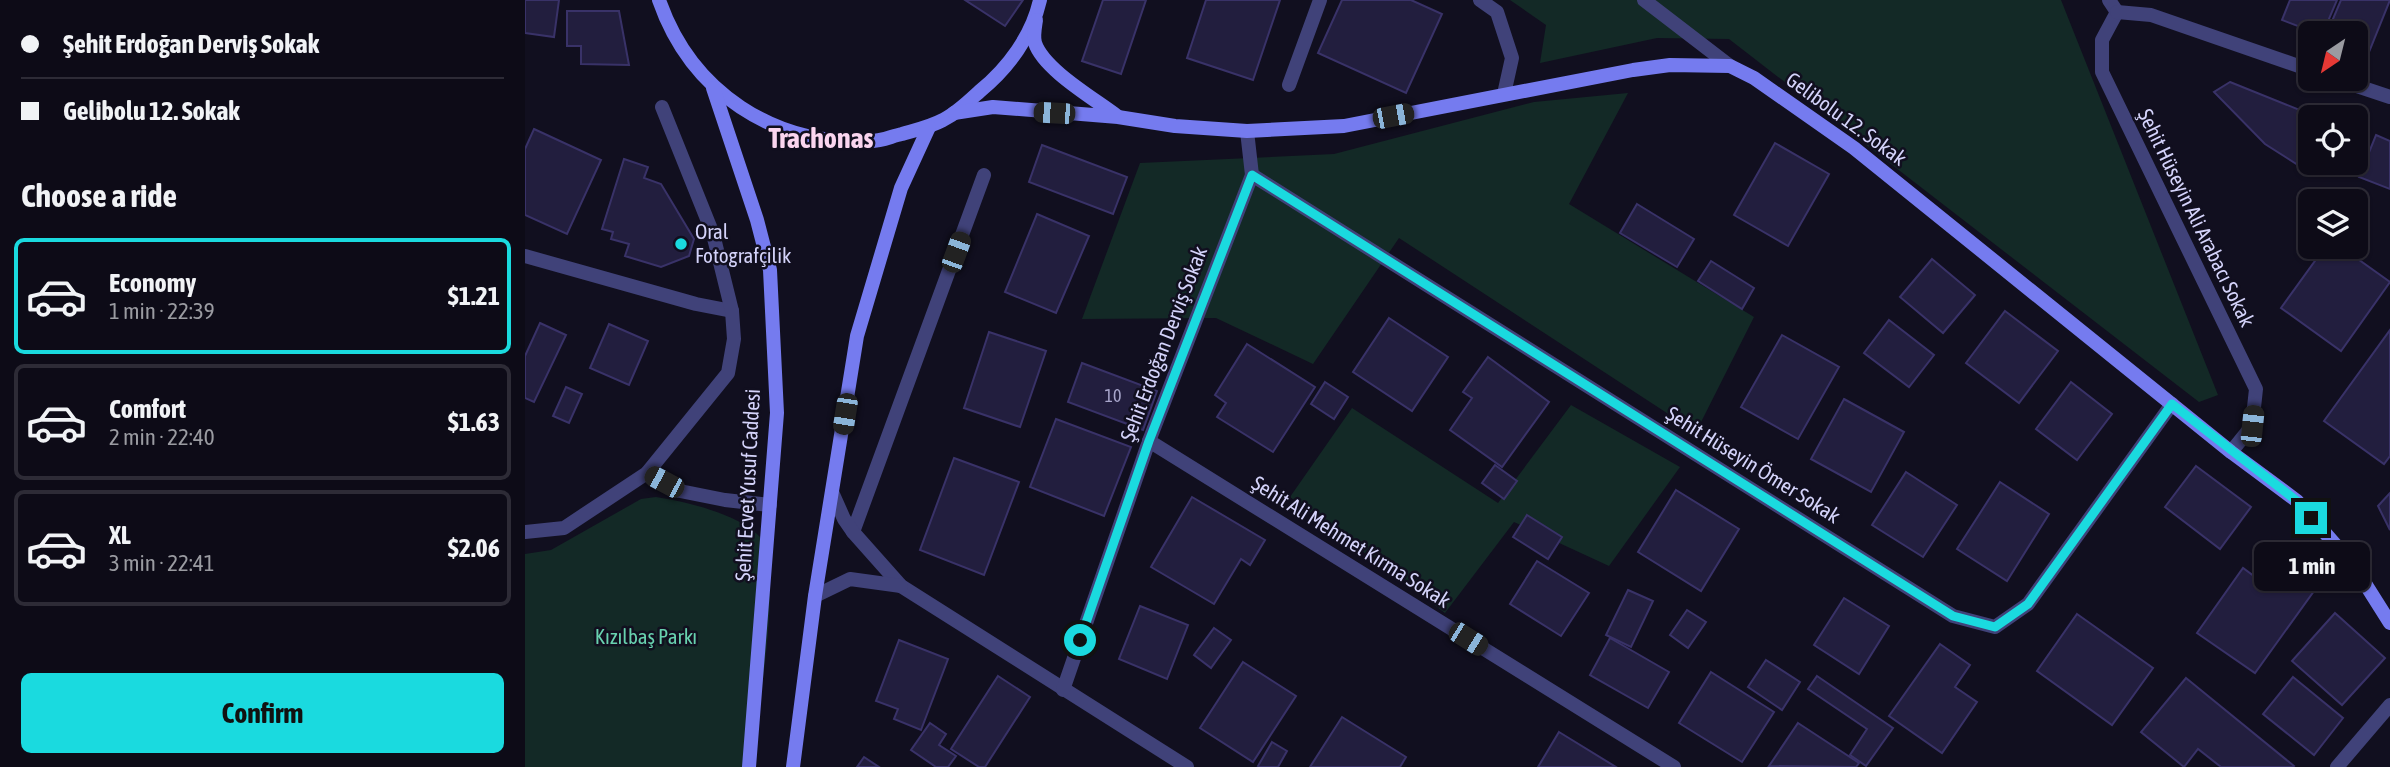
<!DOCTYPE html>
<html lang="en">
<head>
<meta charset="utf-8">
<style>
  :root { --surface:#0d0b17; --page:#1b1924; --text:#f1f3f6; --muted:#9a9ba1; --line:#2d2b36; --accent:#1adadf }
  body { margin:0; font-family:"Asap Condensed",sans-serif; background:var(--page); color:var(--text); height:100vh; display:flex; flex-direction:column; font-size:26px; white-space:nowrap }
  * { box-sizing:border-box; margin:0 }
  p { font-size:23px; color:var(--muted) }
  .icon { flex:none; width:38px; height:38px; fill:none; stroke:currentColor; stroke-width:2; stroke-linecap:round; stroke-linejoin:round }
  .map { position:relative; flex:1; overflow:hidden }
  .details { display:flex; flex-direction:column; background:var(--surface); width:525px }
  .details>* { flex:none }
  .top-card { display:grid; align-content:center; height:154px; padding:0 21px; background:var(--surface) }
  .needle { width:46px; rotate:215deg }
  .controls { position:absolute; left:1773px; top:21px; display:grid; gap:14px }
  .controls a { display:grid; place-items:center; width:70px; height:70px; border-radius:10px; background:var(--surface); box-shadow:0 2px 5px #0004,0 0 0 2px var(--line); font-size:35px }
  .end { position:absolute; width:32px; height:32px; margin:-16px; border:9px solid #1adadf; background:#111; box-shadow:0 0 0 4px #111 }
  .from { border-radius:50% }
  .bubble { position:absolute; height:49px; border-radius:10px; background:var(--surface); box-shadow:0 2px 5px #0004,0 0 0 2px var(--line); font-size:23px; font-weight:700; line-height:49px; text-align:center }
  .car { position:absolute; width:21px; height:42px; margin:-21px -10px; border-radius:9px; box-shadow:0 0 5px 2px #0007; background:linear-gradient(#222 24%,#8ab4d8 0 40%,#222 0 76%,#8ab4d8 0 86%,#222 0) }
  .top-card b { display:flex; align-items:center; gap:24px; height:66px; font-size:26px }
  .top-card b+b { border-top:2px solid var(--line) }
  .top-card i { width:18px; height:18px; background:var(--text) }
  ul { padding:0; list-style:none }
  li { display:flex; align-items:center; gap:21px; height:116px; margin:0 14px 10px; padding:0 7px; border:4px solid var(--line); border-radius:10px }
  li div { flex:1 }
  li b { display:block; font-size:26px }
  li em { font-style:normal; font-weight:700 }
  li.current { border-color:var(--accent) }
  li>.icon { width:63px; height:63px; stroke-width:1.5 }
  h2 { padding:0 21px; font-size:32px; line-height:84px }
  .button { display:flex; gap:14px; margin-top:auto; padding:14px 21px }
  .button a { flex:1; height:80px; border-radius:10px; background:var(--accent); color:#111; font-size:28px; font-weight:700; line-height:80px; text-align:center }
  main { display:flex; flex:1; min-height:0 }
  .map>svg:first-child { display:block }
  .green { fill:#132926 }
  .building { fill:#221e3e; stroke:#393268; stroke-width:2 }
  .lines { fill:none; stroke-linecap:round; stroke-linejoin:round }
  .lane { stroke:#404279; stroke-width:14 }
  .street { stroke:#404279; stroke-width:14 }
  .secondary { stroke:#757bef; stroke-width:14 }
  .route { stroke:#1adadf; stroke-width:9 }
  .poi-dot { fill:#1adadf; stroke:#110f1f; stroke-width:2.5 }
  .labels { text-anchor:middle; stroke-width:5; stroke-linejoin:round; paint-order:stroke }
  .number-label { font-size:18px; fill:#a8a6cb }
  .street-label { font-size:21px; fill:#d4d3fa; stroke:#110f1f }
  .poi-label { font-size:21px; fill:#d4d3fa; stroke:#110f1f; text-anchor:start }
  .park-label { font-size:21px; fill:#68d1af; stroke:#110f1f }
  .district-label { font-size:28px; font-weight:bold; fill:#fad5ef; stroke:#110f1f }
</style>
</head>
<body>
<main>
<section class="details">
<div class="top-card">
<b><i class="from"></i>Şehit Erdoğan Derviş Sokak</b>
<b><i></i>Gelibolu 12. Sokak</b>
</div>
<h2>Choose a ride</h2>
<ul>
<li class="current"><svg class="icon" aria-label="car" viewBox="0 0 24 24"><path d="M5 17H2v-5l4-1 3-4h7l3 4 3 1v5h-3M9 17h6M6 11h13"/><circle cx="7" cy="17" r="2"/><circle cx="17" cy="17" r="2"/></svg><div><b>Economy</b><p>1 min · 22:39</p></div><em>$1.21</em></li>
<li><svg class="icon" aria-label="car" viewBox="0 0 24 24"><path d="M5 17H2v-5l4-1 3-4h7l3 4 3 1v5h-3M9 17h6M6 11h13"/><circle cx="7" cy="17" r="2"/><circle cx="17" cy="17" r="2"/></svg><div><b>Comfort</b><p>2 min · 22:40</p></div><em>$1.63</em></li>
<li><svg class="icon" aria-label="car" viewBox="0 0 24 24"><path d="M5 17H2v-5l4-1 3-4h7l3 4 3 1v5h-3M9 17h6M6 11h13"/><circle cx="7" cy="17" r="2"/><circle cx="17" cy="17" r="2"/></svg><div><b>XL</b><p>3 min · 22:41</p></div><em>$2.06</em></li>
</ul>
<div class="button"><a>Confirm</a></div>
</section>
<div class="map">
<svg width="1865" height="767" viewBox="0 0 1865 767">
  <rect width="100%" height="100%" fill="#110f1f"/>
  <g class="green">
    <polygon points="985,0 1536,0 1693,395 1674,402 1204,39 1132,38 1015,63 1021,25"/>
    <polygon points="1103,93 1044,204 1229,317 1171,432 874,238 788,364 691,318 557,319 615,163 809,154 1009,102"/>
    <polygon points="1046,405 1155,467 1084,566 989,522 920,613 765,497 827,408 973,503"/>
    <path d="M131 497C162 502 227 516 242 547 247 556 245 574 245 584 245 646 234 706 225 767H0V554L26 550 116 499Z"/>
  </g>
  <g class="building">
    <polygon points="0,0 34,0 29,37 0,33"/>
    <polygon points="440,0 498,0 480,26"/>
    <polygon points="578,0 621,0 596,74 557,61"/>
    <polygon points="681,0 755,0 728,80 662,58"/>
    <polygon points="817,0 886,0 917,14 881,93 793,53"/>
    <polygon points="1765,0 1812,0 1798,33 1791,33 1757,20"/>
    <polygon points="1816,0 1865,0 1842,57 1830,52 1830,33 1802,33"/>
    <polygon points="42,11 94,11 104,65 56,64 56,46 42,46"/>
    <polygon points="1705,82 1792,117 1785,117 1785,163 1792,163 1787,174 1740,144 1689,92"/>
    <polygon points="9,129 76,160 42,234 0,215 0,149"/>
    <polygon points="1851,135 1865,141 1865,189 1834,177"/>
    <polygon points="1250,143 1304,174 1263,246 1209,215"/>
    <polygon points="517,145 602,177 588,214 504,182"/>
    <polygon points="99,159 123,167 119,178 136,184 169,239 164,256 136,267 100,256 104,244 86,239 88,232 77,229"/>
    <polygon points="1112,204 1169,239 1152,267 1095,233"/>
    <polygon points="512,214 564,236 531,313 480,292"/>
    <polygon points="1800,247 1816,247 1865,282 1816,351 1756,308"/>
    <polygon points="1407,259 1450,295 1418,333 1375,297"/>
    <polygon points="1186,261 1229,288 1217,309 1173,281"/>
    <polygon points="1480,311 1533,351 1494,403 1441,363"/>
    <polygon points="864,318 923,357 887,411 828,372"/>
    <polygon points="1364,320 1409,355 1384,387 1339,353"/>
    <polygon points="15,323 41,335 9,402 0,398 0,356"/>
    <polygon points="84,324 123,341 104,385 65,368"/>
    <polygon points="1865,330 1865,456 1859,464 1799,421"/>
    <polygon points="464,332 521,351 495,427 439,408"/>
    <polygon points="1257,335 1314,367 1273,439 1216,407"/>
    <polygon points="722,344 790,387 748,452 692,417 701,403 690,395"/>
    <polygon points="963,357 1024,402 977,467 925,430 947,398 938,392"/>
    <polygon points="557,363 632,391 618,430 543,402"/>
    <polygon points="800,382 823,397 809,419 786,404"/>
    <polygon points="1546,382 1587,414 1552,460 1511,429"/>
    <polygon points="41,387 57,394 44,423 28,416"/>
    <polygon points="1319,399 1379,432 1346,492 1286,459"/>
    <polygon points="531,419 606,447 579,516 505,487"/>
    <polygon points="429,458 494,482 459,575 395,550"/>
    <polygon points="970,465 992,481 979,499 957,483"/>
    <polygon points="1671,466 1726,507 1695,549 1640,507"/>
    <polygon points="1381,472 1432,505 1398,557 1347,525"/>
    <polygon points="1475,482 1524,514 1482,581 1432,549"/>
    <polygon points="1151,490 1214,529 1176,591 1113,552"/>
    <polygon points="1865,493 1865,530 1853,506"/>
    <polygon points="667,497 740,540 725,565 716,559 689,604 626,567"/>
    <polygon points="1002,515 1037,537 1023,559 988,537"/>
    <polygon points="1776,544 1807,566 1730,673 1672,633 1718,568 1745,588"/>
    <polygon points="1012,561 1064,593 1036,636 985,604"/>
    <polygon points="1103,590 1128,601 1106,647 1081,635"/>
    <polygon points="1319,598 1364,626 1334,674 1289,645"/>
    <polygon points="615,606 663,625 642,679 594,659"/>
    <polygon points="1162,610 1181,622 1163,648 1145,635"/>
    <polygon points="1810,613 1860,658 1817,705 1767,661"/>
    <polygon points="1552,614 1628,668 1587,725 1512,671"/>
    <polygon points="689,628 706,640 686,668 669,655"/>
    <polygon points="1085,638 1144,672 1123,708 1065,675"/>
    <polygon points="374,640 423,659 396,730 369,719 373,709 351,701"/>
    <polygon points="1415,644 1445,665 1430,687 1452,702 1417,753 1364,716"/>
    <polygon points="1241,660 1275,682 1257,710 1223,687"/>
    <polygon points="718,662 771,696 728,762 675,728"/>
    <polygon points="1186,672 1249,712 1217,762 1154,723"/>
    <polygon points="473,676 505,697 460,767 454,767 426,749"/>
    <polygon points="1292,676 1368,728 1341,766 1325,755 1342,729 1283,689"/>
    <polygon points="1768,677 1818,718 1789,755 1738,714"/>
    <polygon points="1661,678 1769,766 1768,767 1696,767 1673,749 1659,767 1616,732"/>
    <polygon points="817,717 881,757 875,767 785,767"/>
    <polygon points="405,723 421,734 414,745 431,756 423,767 411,767 386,750"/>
    <polygon points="1273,723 1334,763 1331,767 1244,766"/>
    <polygon points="1034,732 1091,767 1013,767"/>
    <polygon points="747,742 762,751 753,767 735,767 733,766"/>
    <polygon points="339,757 354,767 332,767"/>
  </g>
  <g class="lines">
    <g class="lane">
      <polyline points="764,85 795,0"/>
      <polyline points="328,532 459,175"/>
    </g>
    <g class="street">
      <polyline points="955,0 972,12 987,58 979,94"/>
      <polyline points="1119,0 1205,66"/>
      <polyline points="1584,0 1592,12"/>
      <polyline points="1592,12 1577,40 1577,72 1731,389 1727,426 1706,452"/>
      <polyline points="1592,12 1626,15 1785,70"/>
      <polyline points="1811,79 1865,97"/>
      <polyline points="727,175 1428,616 1470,627 1503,604 1647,404"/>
      <polyline points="0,256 171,304 207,311"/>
      <polyline points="624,441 1149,767"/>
      <polyline points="122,473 155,491 200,500 245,505"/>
      <polyline points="307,492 319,519 328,532 376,586 662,767"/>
      <polyline points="0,532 39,528 122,473 203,373 209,339 207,311 188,234 137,107"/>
      <polyline points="290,596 325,579 376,586"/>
      <polyline points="538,690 624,441 727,175 722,131"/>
      <polyline points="1812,767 1865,705"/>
    </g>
    <g class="secondary">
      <path d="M134 0C166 92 249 147 346 141 357 141 367 136 377 134 391 130 405 127 418 120 432 113 443 102 455 91 483 68 507 36 515 0"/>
      <path d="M511 20C510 27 508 36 510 43 519 70 570 99 592 116"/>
      <polyline points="188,88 232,220 245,270 252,413 224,767"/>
      <polyline points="429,113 468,107 593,117 650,126 722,131 819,126 1108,70 1145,65 1205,66 1229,78 1329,148 1706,452 1772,501 1829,566 1865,623"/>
      <polyline points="268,767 290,596 332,336 376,188 404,127"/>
    </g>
  </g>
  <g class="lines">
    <polyline class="route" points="555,640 624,441 727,175 1428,616 1470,627 1503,604 1647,404 1772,501 1786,518"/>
  </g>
  <circle class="poi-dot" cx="156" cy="244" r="7"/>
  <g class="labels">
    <g class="number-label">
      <text x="588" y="402">10</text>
    </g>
    <g class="street-label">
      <text transform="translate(1321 119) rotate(36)" y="7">Gelibolu 12. Sokak</text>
      <text transform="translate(1671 218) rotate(64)" y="7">Şehit Hüseyin Ali Arabacı Sokak</text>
      <text transform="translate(639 344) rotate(-69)" y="7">Şehit Erdoğan Derviş Sokak</text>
      <text transform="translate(1228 465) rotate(32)" y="7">Şehit Hüseyin Ömer Sokak</text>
      <text transform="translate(223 485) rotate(-87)" y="7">Şehit Ecvet Yusuf Caddesi</text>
      <text transform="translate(826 542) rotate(32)" y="7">Şehit Ali Mehmet Kırma Sokak</text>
    </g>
    <g class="poi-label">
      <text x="170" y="239">Oral<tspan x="170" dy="24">Fotografçilik</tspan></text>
    </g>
    <g class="park-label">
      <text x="121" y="644">Kızılbaş Parkı</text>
    </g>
    <g class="district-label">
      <text x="296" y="148">Trachonas</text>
    </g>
  </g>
</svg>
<div class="controls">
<a><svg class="needle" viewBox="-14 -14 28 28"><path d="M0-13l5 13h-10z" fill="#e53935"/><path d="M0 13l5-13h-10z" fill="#9a9ba1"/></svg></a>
<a><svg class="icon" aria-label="locate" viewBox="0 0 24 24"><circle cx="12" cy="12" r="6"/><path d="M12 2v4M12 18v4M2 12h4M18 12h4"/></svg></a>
<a><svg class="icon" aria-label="layers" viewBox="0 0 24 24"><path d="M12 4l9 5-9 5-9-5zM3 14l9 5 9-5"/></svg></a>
</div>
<i class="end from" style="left:555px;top:640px"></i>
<i class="end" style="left:1786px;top:518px"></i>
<div class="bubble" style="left:1729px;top:542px;width:116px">1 min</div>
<i class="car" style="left:529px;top:113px;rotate:273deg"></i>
<i class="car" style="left:868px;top:116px;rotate:79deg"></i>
<i class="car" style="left:431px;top:252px;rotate:20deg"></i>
<i class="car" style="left:320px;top:414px;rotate:189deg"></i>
<i class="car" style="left:1727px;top:426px;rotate:6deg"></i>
<i class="car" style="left:139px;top:482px;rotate:298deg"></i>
<i class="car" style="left:943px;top:639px;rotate:122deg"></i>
</div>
</main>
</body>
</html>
